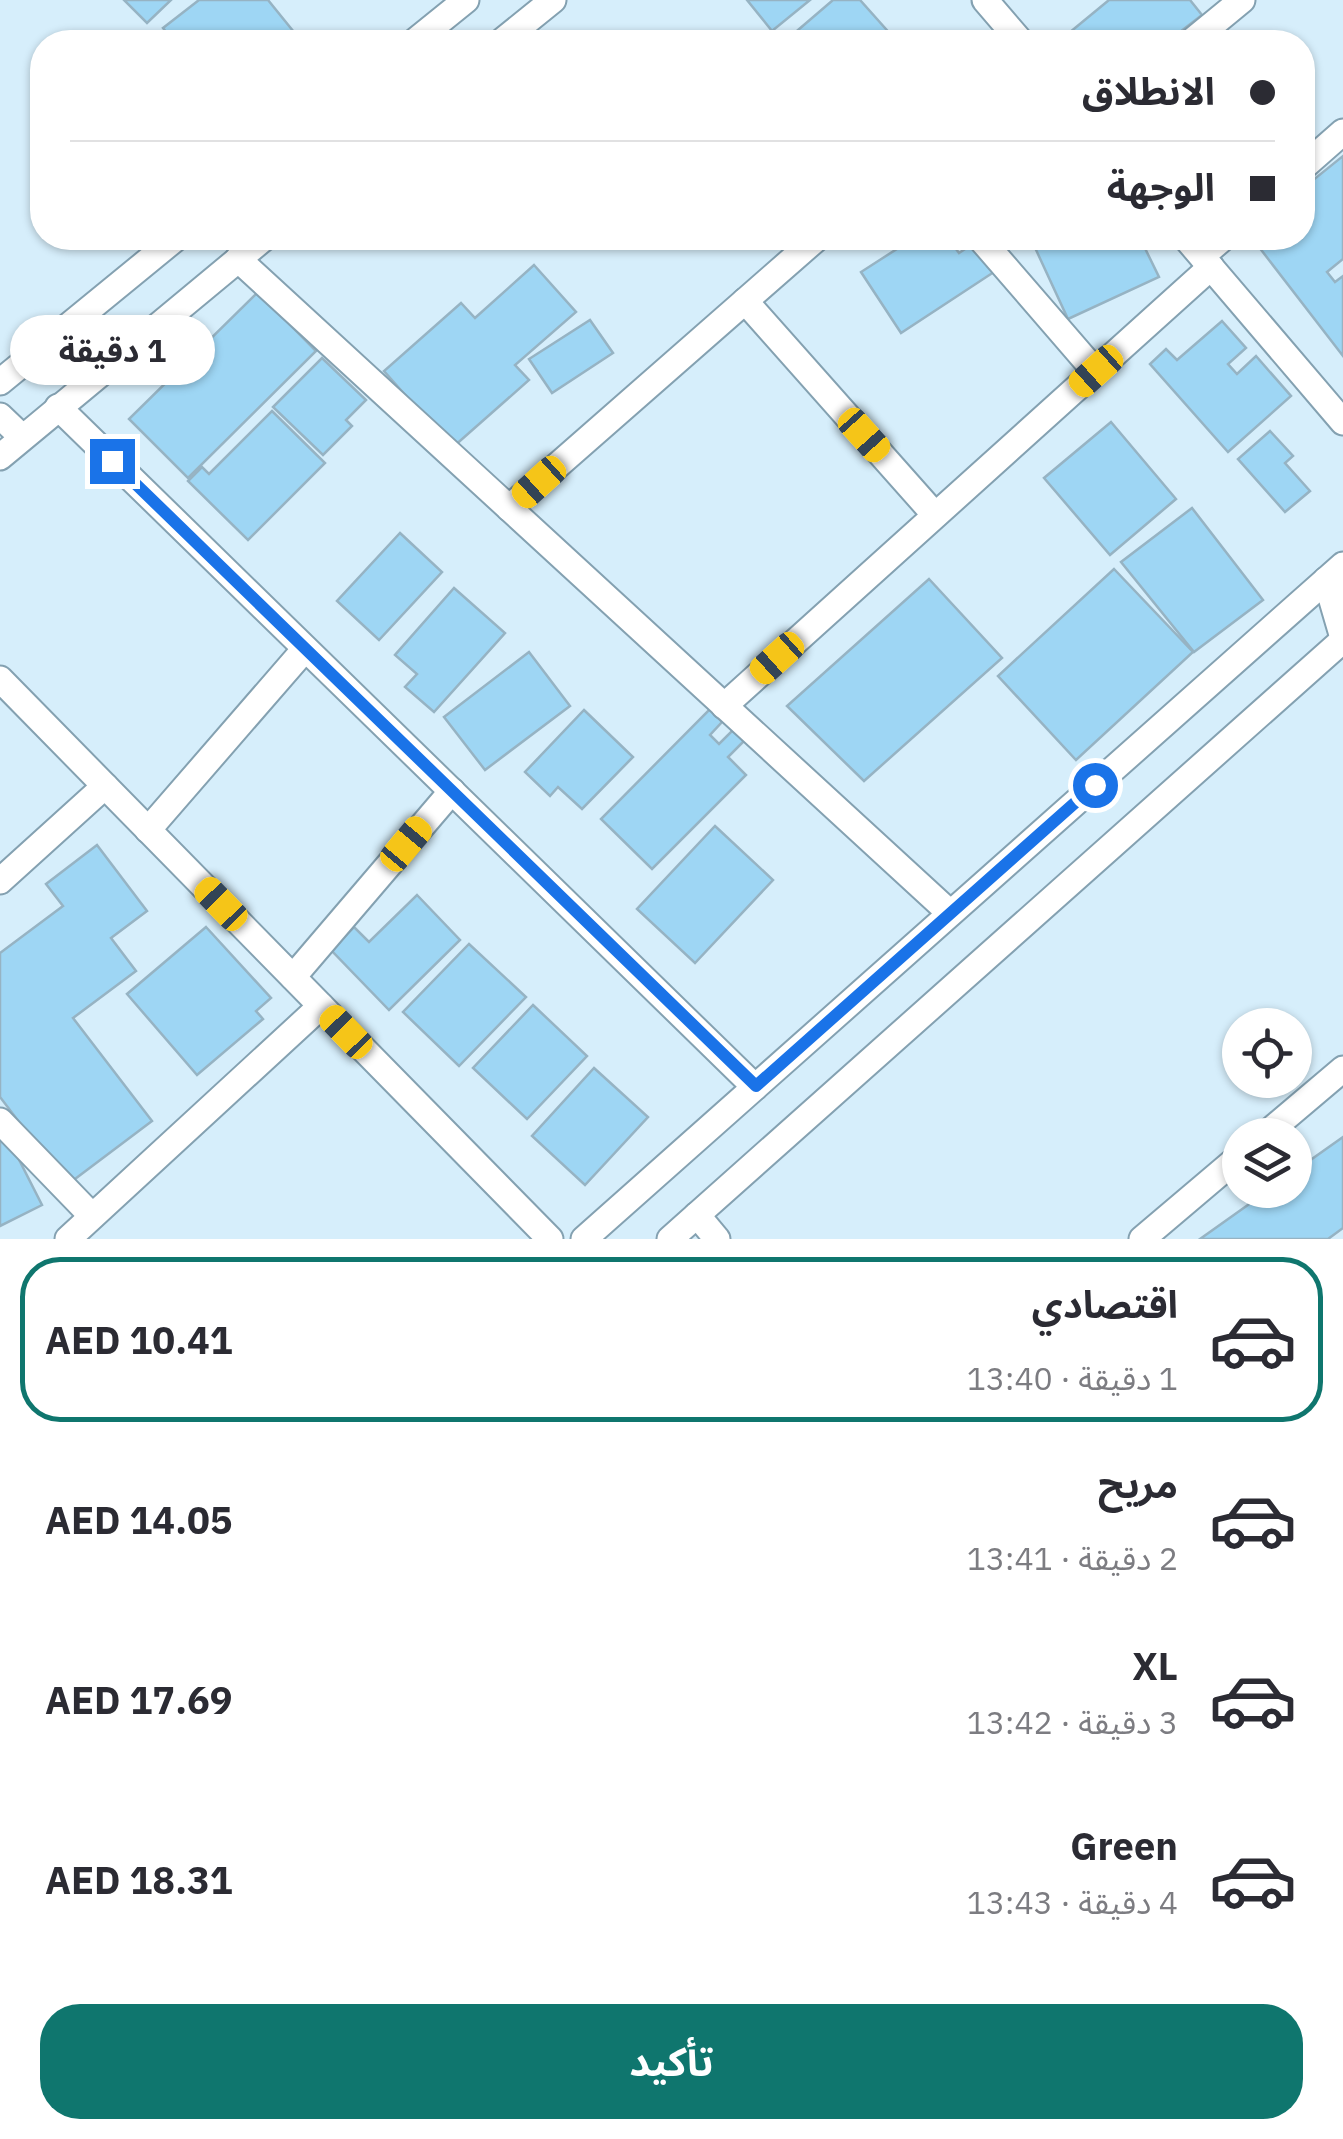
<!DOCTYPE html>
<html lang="ar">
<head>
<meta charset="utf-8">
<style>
  :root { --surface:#fff; --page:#f7f7f7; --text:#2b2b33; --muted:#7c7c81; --line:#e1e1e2; --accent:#0f766e }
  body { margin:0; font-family:"IBM Plex Sans","Noto Sans Arabic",sans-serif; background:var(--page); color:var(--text); direction:rtl; height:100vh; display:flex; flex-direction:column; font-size:38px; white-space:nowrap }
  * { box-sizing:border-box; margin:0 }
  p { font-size:32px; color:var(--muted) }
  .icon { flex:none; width:55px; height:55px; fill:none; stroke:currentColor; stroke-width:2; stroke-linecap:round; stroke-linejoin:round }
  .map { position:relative; height:1239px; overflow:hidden; direction:ltr }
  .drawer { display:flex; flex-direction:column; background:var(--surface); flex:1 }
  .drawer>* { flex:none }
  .banner { position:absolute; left:30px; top:30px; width:1285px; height:220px; border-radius:40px; box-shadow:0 2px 8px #0004; direction:rtl; display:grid; align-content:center; height:220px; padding:0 40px; background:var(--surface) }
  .controls { position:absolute; left:1222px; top:1008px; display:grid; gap:20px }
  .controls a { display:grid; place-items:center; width:90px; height:90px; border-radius:50%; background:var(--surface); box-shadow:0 2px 8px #0004; font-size:50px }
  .end { position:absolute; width:45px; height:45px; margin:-22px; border:12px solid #1a73e8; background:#fff; box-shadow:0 0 0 5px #fff }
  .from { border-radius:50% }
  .bubble { position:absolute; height:70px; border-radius:35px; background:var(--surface); box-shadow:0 2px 8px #0004; font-size:32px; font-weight:700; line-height:70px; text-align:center; direction:rtl }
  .car { position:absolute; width:30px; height:60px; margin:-30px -15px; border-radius:12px; box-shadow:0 0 8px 2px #0007; background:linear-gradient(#f5c518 24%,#345 0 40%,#f5c518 0 76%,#345 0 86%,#f5c518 0) }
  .banner b { display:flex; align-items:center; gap:35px; height:95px; font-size:38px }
  .banner b+b { border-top:2px solid var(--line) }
  .banner i { width:25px; height:25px; background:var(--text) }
  ul { padding:18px 0 0; list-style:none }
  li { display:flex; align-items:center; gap:30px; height:165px; margin:0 20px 15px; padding:0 20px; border:5px solid transparent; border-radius:40px }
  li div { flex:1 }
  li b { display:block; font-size:38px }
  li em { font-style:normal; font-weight:700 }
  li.on { border-color:var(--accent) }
  li>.icon { width:90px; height:90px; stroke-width:1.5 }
  .button { display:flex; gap:20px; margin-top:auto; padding:20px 40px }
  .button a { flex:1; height:115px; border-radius:40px; background:var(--accent); color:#fff; font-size:40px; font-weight:700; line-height:115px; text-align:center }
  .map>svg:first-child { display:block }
  .building { fill:#9ed6f4; stroke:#96b3c3; stroke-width:2.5 }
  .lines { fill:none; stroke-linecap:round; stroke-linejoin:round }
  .minor-casing { stroke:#84a1b1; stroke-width:29 }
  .minor { stroke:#fff; stroke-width:25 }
  .route { stroke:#1a73e8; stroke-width:12 }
</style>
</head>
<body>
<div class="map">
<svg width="1343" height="1239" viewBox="0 0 1343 1239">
  <rect width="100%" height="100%" fill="#d6eefb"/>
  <g class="building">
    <polygon points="124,0 171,0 147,23"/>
    <polygon points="199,0 268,0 302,42 174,42 163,28"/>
    <polygon points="747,0 810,0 772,31"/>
    <polygon points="833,0 860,0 893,37 886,42 784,42"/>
    <polygon points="1109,0 1190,0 1202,15 1167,42 1058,42"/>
    <polygon points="1343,156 1343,259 1327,272 1335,282 1343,276 1343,356 1252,238 1302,238 1302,189"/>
    <polygon points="914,238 948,238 959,253 977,241 997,270 901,333 861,272"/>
    <polygon points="1059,238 1063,246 1083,238 1140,238 1159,277 1068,319 1031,239"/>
    <polygon points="534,265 576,312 515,365 529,380 452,448 384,371 461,303 475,318"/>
    <polygon points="258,292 316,351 188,478 129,419"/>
    <polygon points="590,320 613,353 552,393 529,359"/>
    <polygon points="1222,321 1246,348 1228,364 1237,374 1256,356 1291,396 1228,452 1150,364 1166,349 1177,360"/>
    <polygon points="322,358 366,400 346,420 352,426 323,455 273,407"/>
    <polygon points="272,411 325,463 248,540 188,481 202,467 209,474"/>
    <polygon points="1111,422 1176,499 1110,555 1044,478"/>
    <polygon points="1270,431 1293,456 1285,463 1310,491 1285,512 1238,459"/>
    <polygon points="1192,508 1263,600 1194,652 1121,562"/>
    <polygon points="400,533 442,572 379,640 337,601"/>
    <polygon points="1114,569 1193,652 1076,760 998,676"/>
    <polygon points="929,579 1002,658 864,781 787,706"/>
    <polygon points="454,588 505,633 434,712 405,687 417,674 395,655"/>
    <polygon points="529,652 570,706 485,770 444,717"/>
    <polygon points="710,709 722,722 710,735 719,744 734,729 745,740 728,757 746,775 652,869 601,819"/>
    <polygon points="584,710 633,757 582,809 558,787 550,796 525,772"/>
    <polygon points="715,826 773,880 695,963 637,909"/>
    <polygon points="97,845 147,911 111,938 136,971 73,1018 152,1121 67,1185 0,1097 0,953 63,906 46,884"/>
    <polygon points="417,895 460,940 389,1010 331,950 354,927 369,942"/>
    <polygon points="206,927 271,998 256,1011 263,1019 197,1075 127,994"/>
    <polygon points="469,944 526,997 459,1066 403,1012"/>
    <polygon points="533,1005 587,1056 527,1119 473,1068"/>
    <polygon points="594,1068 648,1117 585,1185 532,1136"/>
    <polygon points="1343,1137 1343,1228 1328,1239 1200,1239 1269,1190 1295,1190 1295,1171"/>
    <polygon points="8,1138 42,1205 0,1226 0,1142"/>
  </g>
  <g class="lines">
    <g class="minor-casing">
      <g id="minor">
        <polyline points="985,0 1021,42"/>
        <polyline points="414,42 466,0"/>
        <polyline points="501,42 553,0"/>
        <polyline points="1191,42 1242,0"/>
        <polyline points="1302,168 1343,132"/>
        <polyline points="980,238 1095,371"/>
        <polyline points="1186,238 1343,422"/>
        <polyline points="1202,256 1223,238"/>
        <polyline points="238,259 950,913"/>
        <polyline points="745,301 935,515"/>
        <polyline points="0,382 176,238"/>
        <polyline points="58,407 755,1087"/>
        <polyline points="0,416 22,437"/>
        <polyline points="0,457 264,238"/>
        <polyline points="509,508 817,238"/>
        <polyline points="1343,589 1326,580 1343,638"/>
        <polyline points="0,679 550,1239"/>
        <polyline points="724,706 1211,267"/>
        <polyline points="148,830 305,649"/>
        <polyline points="0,881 105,786"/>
        <polyline points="293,977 452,791"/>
        <polyline points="0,1121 92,1216"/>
        <polyline points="1265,1135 1343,1069"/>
        <polyline points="697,1215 717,1239"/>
        <polyline points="68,1239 321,1006"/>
        <polyline points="584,1239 1343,565"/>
        <polyline points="670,1239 1343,640"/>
        <polyline points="1142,1239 1240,1156"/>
      </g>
    </g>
    <use href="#minor" class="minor"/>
  </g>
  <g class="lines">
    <polyline class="route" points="112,461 756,1086 1095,785"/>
  </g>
</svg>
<div class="controls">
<a><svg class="icon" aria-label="locate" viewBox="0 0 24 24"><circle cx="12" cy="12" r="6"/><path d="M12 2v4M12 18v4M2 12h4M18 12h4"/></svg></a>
<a><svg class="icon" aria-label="layers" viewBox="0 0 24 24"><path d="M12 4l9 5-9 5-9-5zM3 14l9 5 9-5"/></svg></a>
</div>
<i class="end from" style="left:1095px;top:785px"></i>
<i class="end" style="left:112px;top:461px"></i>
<div class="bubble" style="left:10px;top:315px;width:205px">1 دقيقة</div>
<i class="car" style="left:1096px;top:371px;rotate:228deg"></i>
<i class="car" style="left:864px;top:435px;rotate:138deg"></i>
<i class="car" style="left:539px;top:482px;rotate:228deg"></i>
<i class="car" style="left:777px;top:658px;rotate:228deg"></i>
<i class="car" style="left:406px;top:844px;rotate:40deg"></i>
<i class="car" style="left:221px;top:904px;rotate:316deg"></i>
<i class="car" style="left:346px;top:1032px;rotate:316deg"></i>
<div class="banner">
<b><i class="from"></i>الانطلاق</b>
<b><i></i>الوجهة</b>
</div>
</div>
<section class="drawer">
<ul>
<li class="on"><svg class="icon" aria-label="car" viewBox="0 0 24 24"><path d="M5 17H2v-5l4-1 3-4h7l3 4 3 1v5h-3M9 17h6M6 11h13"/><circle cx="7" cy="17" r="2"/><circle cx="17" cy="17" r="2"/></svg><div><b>اقتصادي</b><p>1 دقيقة · 13:40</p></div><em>AED 10.41</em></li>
<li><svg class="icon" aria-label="car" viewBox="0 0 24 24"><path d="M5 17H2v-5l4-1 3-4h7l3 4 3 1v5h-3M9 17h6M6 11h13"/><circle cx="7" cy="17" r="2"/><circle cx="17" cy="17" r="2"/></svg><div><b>مريح</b><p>2 دقيقة · 13:41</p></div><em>AED 14.05</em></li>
<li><svg class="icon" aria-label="car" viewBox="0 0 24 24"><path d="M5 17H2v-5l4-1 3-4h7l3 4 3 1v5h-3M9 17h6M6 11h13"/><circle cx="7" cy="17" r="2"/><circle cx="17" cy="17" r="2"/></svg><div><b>XL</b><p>3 دقيقة · 13:42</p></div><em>AED 17.69</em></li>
<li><svg class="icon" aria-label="car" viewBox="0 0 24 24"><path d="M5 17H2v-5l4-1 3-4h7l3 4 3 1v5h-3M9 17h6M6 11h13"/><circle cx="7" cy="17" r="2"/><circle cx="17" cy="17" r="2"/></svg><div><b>Green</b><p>4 دقيقة · 13:43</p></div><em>AED 18.31</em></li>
</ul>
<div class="button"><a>تأكيد</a></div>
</section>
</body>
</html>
